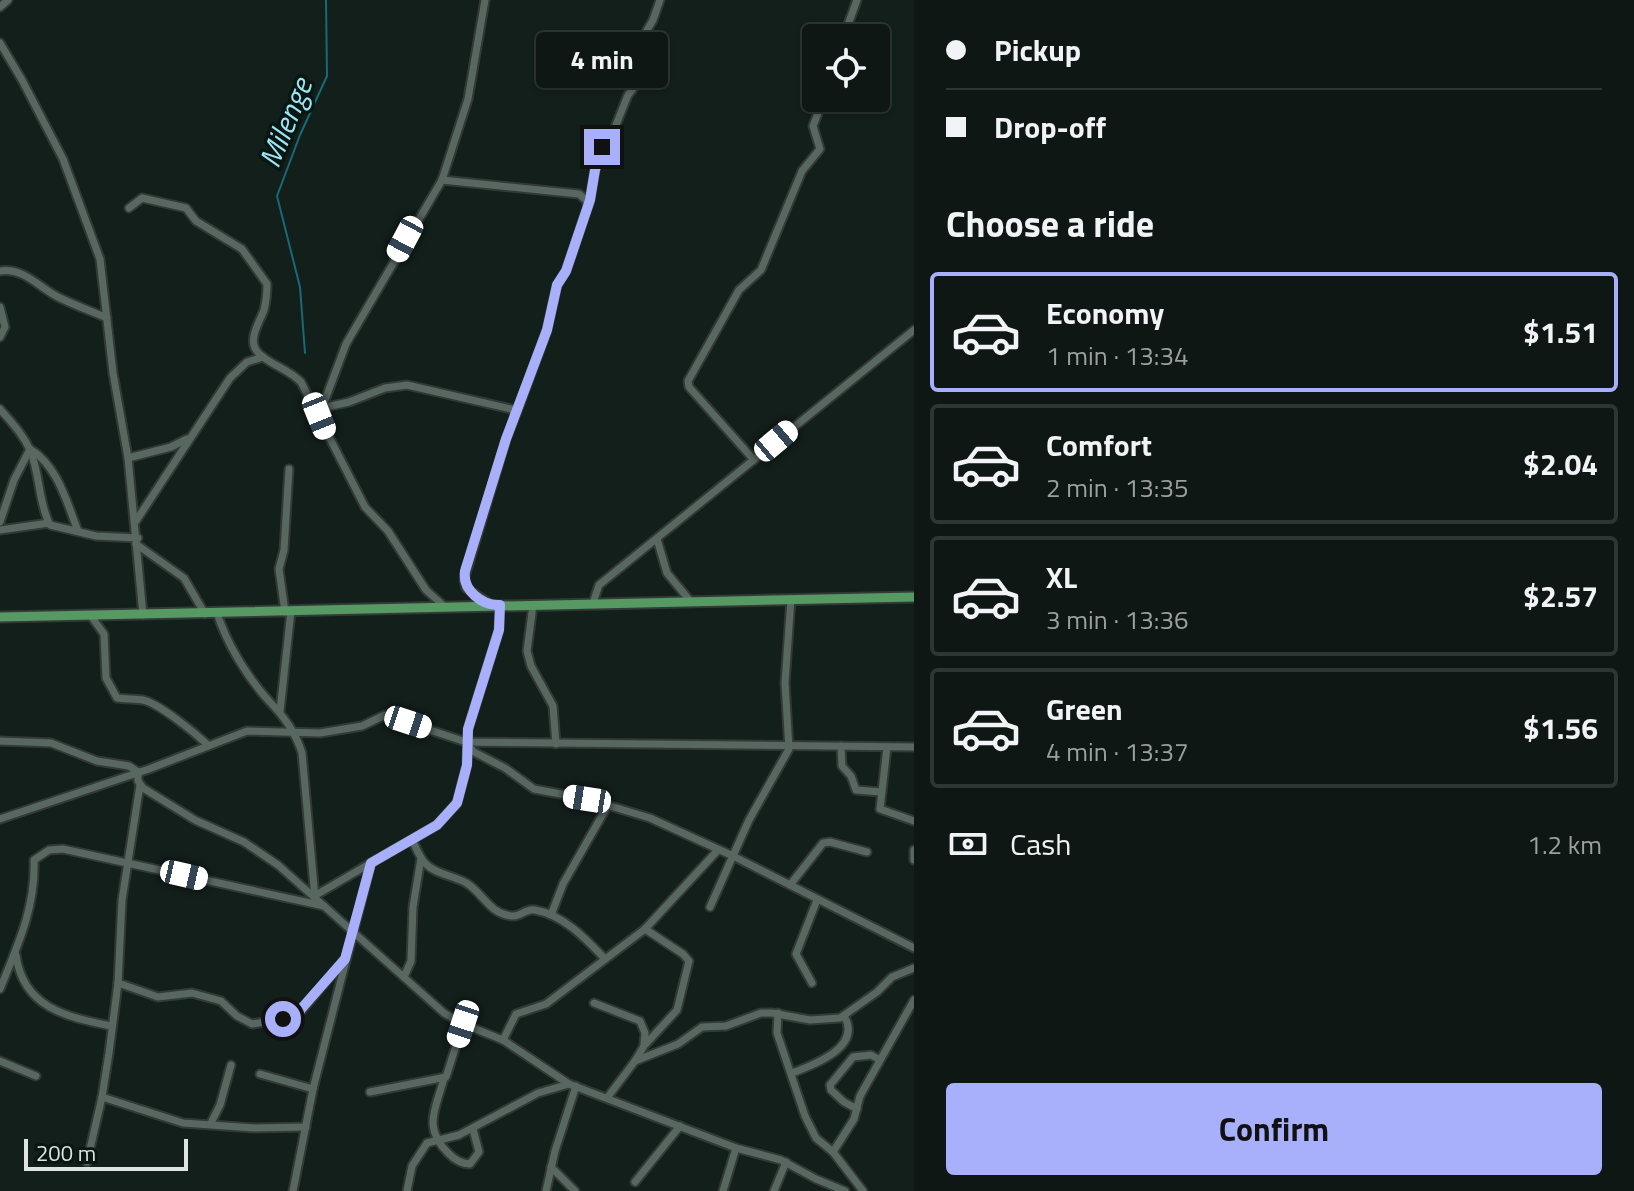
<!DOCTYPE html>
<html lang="en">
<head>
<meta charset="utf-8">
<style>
  :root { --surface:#0e1714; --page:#1c2422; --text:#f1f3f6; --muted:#9b9fa0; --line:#2e3634; --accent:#a8b0fc }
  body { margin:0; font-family:"Titillium Web",sans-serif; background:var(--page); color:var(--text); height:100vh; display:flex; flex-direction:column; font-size:30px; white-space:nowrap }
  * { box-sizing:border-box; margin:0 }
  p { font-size:26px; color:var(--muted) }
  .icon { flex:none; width:44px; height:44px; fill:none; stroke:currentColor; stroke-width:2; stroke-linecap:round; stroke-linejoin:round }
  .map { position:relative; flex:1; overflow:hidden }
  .side { display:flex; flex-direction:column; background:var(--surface); width:720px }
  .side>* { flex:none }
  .guide { display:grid; align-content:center; height:176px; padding:0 32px; background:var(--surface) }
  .fabs { position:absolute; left:802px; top:24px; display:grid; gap:16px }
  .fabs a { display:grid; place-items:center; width:88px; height:88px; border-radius:8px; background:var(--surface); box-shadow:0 2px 6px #0004,0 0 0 2px var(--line); font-size:40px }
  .scale { position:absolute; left:24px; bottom:20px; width:164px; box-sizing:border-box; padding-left:8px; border:4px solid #dde4e1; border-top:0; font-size:22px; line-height:28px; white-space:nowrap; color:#dde4e1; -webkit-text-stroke:6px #0a1612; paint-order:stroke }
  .end { position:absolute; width:36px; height:36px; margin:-18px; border:10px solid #a8b0fc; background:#111; box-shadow:0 0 0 4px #111 }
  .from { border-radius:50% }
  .bubble { position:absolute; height:56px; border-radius:8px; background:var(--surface); box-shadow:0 2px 6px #0004,0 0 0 2px var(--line); font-size:26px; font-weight:700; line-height:56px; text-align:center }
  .car { position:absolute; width:24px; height:48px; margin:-24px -12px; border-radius:10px; box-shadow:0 0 6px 2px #0007; background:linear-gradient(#fff 24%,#345 0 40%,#fff 0 76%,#345 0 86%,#fff 0) }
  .guide b { display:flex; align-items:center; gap:28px; height:76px; font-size:30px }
  .guide b+b { border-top:2px solid var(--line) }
  .guide i { width:20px; height:20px; background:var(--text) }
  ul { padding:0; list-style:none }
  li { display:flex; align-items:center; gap:24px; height:120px; margin:0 16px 12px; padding:0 16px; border:4px solid var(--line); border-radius:8px }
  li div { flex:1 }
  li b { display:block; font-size:30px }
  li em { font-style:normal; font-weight:700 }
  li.on { border-color:var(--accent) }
  li>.icon { width:72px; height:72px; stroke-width:1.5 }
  h2 { padding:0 32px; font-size:36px; line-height:96px }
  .pay { display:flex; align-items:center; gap:20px; height:88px; padding:0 32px; font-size:30px }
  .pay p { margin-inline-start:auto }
  .action { display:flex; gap:16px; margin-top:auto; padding:16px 32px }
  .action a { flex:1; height:92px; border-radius:8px; background:var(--accent); color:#111; font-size:32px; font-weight:700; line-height:92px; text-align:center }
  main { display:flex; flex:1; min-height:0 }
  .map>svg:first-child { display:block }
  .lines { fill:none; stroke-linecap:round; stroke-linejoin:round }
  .stream { stroke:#196977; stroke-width:2 }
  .minor-casing { stroke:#323936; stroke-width:11 }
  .major-casing { stroke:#323936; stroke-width:13 }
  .minor { stroke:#596761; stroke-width:7 }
  .major { stroke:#569962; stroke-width:9 }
  .route { stroke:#a8b0fc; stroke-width:10 }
  .labels { text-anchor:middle; stroke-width:7; stroke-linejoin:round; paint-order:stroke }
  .water-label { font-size:30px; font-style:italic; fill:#9de6f6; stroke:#0a1612 }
</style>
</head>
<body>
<main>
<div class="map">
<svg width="914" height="1191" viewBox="0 0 914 1191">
  <rect width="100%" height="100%" fill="#131f1b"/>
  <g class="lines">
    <polyline class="stream" points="305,353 300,287 277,196 300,135 327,76 326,0"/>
    <g class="minor-casing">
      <g id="minor">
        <polyline points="0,7 8,0"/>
        <polyline points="843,38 857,0"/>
        <polyline points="0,43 22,80 63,159 100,259 113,373 128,458 143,615"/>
        <polyline points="442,180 579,194 586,200 588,205"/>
        <path d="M129 208 142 198 186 208 196 221 242 249 267 284C267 293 266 302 264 310 258 326 244 344 263 357 276 367 289 370 301 382L365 507 388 531 426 590 445 607"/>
        <path d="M0 271C23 267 40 288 58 297 74 305 91 311 107 318"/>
        <polyline points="0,307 5,327 0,337"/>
        <polyline points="322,408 349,402 385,388 407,385 511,409 516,414 506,439 464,580 466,588 492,605"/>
        <path d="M0 409C11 422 23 434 30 450 40 473 38 500 49 523"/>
        <polyline points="516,414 547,330 557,285 566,271 590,200 595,170 602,147 612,135 628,95 642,77 647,62 644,51 646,32 653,20 660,0"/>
        <polyline points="319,416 346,344 442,180 468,99 485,0"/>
        <path d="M30 449C58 466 67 503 78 531"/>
        <polyline points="128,458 171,447 187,439"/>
        <polyline points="754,460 689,387 688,381 739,290 761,270 802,171 820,149 813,126 824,98"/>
        <polyline points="136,521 230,378 247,362 263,357"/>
        <polyline points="0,522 14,480 29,451"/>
        <polyline points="0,530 49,523 50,525 96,536 138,538"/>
        <polyline points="657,539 667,573 691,602"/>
        <polyline points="136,544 184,578 205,614"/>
        <polyline points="593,603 599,585 914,330"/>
        <polyline points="533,605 527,651 531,666 553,706 556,744"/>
        <polyline points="285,612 279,569 284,550 289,469"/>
        <path d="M217 613C227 644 247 677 269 701 284 717 295 731 302 753L315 898"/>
        <path d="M91 616 104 634 106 678 117 698C125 699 135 699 143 700 160 704 195 733 208 745"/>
        <polyline points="280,711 291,611"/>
        <polyline points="0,741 51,743 97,761 129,766 138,772"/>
        <polyline points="467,744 474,752 505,768 534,789 587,799 650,818 733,856 914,948"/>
        <polyline points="841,746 842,766 851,776 856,790 881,792"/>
        <polyline points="887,747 880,809 914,821"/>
        <polyline points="138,772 138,781 143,788 195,820 244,842 278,865 444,1013 463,1024 503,1040 569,1084 736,1148 781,1160 816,1179 845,1191"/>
        <polyline points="0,819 149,769 247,731 320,733 362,726 385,715 466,742 914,747"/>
        <path d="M412 840C416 847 419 856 424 862 435 875 454 875 468 884 484 895 490 914 512 916 522 917 525 908 535 910 564 915 586 939 605 959"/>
        <polyline points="914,850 914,860"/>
        <polyline points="790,885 823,843 830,842 867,852"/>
        <polyline points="316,895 371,863"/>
        <polyline points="710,907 749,820 789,749 785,683 791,599"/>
        <polyline points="551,915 563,884 608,805"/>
        <path d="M16 955C23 1008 67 1017 111 1026"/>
        <polyline points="404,977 411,961 413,907 421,858"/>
        <polyline points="118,983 158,997 192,993 221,1001 237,1016 252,1024 283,1019 291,1023 344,960"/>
        <polyline points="812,983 796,954 817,900"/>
        <path d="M0 989C17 947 36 907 34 860L49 850 63 849 324 906"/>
        <polyline points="594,1003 640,1021 645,1033 644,1044"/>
        <polyline points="778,1013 777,1033 805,1116 816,1138 833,1152 863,1191"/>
        <polyline points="503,1040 516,1014 546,1004 645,929 718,850"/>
        <polyline points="0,1061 36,1076"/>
        <polyline points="635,1061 644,1046 677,1010 689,961 683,954 645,929"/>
        <path d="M792 1073C813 1065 863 1047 844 1016"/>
        <polyline points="260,1074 313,1089"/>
        <path d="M444 1078C436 1109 422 1127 448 1153 455 1160 461 1164 470 1164L479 1152 473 1129"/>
        <polyline points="370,1092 446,1077 463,1024"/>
        <polyline points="102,1097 183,1123 254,1128 306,1127"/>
        <polyline points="607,1098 635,1061 678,1044 702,1027 726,1026 761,1013 772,1013 810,1020 840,1018 877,992 892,977 914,968"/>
        <polyline points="857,1109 844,1102 831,1090 830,1085 853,1057 871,1055 880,1060"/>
        <polyline points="211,1123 220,1105 231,1065"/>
        <polyline points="833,1152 854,1119 860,1096 914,1000"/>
        <polyline points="87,1162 102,1097 109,1053 118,983 122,900 140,785"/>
        <polyline points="551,1167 575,1191"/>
        <polyline points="635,1182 680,1126"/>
        <polyline points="293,1191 313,1089 371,863 437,825 457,803 467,765 468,729 499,630 500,605"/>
        <polyline points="407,1191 412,1166 427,1143 459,1135 538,1093 569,1084"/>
        <polyline points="546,1191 555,1151 576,1086"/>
        <polyline points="723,1191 736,1148"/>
        <polyline points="774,1191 786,1162"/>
      </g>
    </g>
    <g class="major-casing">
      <polyline id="major" points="0,617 914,597"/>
    </g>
    <use href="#minor" class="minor"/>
    <use href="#major" class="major"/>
  </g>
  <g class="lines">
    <path class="route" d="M283 1019 294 1022 301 1009 345 959 371 863 437 825 457 803 467 765 468 729 499 630 500 605C482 606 462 590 465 571L506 439 547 330 557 285 566 271 590 200 595 170 602 147"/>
  </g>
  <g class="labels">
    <g class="water-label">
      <text transform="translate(286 123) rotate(-68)" y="10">Milenge</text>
    </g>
  </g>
</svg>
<div class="fabs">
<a><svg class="icon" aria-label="locate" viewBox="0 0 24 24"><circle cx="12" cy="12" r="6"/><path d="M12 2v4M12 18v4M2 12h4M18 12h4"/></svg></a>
</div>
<div class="scale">200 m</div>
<i class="end from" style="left:283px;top:1019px"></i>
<i class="end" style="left:602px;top:147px"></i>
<div class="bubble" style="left:536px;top:32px;width:132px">4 min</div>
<i class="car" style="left:405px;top:239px;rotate:208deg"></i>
<i class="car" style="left:319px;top:416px;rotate:158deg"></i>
<i class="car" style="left:776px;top:441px;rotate:50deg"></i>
<i class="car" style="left:408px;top:722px;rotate:108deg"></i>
<i class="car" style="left:587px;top:799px;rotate:279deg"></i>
<i class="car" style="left:184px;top:875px;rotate:103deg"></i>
<i class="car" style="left:463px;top:1024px;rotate:198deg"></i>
</div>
<section class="side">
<div class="guide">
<b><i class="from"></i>Pickup</b>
<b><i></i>Drop-off</b>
</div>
<h2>Choose a ride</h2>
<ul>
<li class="on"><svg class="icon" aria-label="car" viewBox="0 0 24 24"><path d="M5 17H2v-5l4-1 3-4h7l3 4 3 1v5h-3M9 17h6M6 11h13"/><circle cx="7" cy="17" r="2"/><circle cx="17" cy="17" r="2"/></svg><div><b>Economy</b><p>1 min · 13:34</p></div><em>$1.51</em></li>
<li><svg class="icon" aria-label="car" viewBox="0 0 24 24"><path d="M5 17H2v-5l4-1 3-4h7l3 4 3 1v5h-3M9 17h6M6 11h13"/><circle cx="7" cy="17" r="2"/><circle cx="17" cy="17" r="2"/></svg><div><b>Comfort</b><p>2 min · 13:35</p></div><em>$2.04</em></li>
<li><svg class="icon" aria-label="car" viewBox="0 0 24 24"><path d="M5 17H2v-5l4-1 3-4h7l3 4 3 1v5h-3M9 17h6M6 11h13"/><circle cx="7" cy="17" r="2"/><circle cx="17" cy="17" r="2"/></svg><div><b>XL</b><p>3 min · 13:36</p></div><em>$2.57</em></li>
<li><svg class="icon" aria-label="car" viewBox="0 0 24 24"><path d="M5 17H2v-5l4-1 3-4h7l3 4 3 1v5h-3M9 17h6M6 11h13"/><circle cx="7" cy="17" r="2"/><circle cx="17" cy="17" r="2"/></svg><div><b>Green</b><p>4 min · 13:37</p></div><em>$1.56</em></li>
</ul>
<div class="pay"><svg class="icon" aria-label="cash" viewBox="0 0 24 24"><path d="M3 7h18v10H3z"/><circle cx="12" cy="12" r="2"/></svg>Cash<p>1.2 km</p></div>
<div class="action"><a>Confirm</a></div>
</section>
</main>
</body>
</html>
